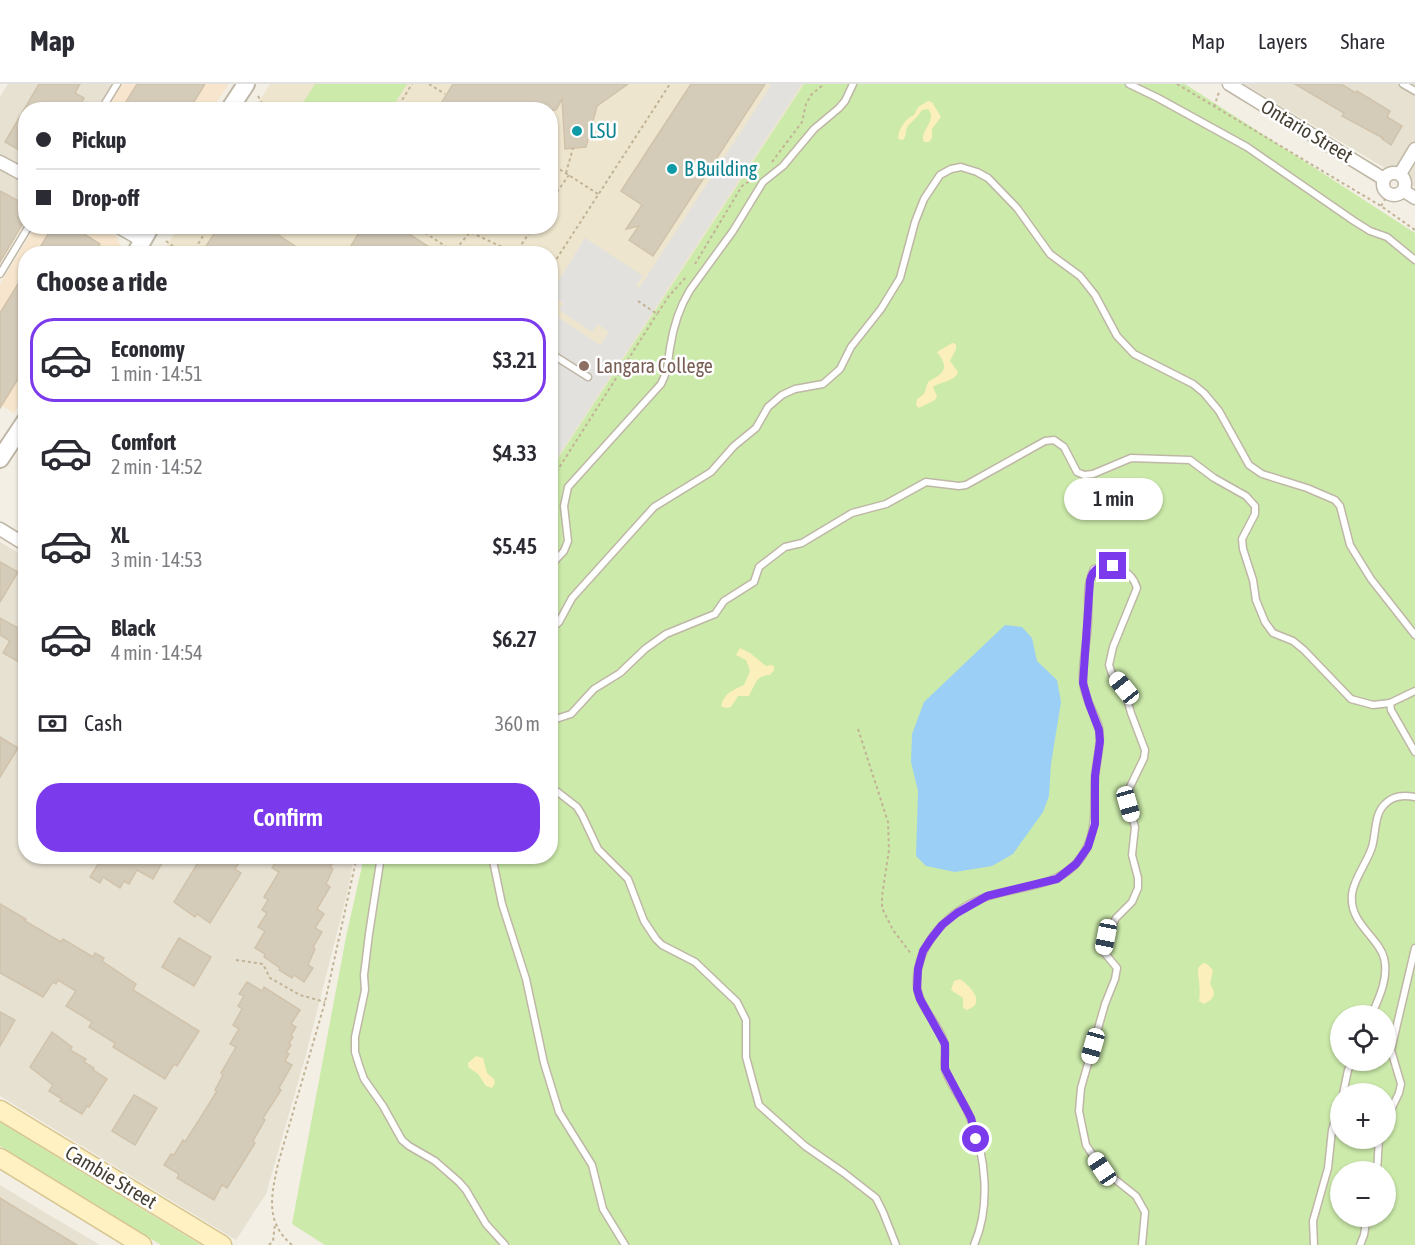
<!DOCTYPE html>
<html lang="en">
<head>
<meta charset="utf-8">
<style>
  :root { --surface:#fff; --page:#f2f2f3; --text:#2b2b33; --muted:#7c7c81; --line:#e1e1e2; --accent:#7c3aed }
  body { margin:0; font-family:"Asap Condensed",sans-serif; background:var(--page); color:var(--text); height:100vh; display:flex; flex-direction:column; font-size:22px; white-space:nowrap }
  * { box-sizing:border-box; margin:0 }
  p { font-size:20px; color:var(--muted) }
  .icon { flex:none; width:33px; height:33px; fill:none; stroke:currentColor; stroke-width:2; stroke-linecap:round; stroke-linejoin:round }
  .map { position:relative; flex:1; overflow:hidden }
  .panel { position:absolute; left:18px; top:162px; width:540px; height:618px; display:flex; flex-direction:column; background:var(--surface); border-radius:24px; box-shadow:0 2px 4px #0004 }
  .panel>* { flex:none }
  .guide { position:absolute; left:18px; top:18px; width:540px; height:132px; border-radius:24px; box-shadow:0 2px 4px #0004; display:grid; align-content:center; height:132px; padding:0 18px; background:var(--surface) }
  .buttons { position:absolute; left:1330px; top:921px; display:grid; gap:12px }
  .buttons a { display:grid; place-items:center; width:66px; height:66px; border-radius:50%; background:var(--surface); box-shadow:0 2px 4px #0004; font-size:30px }
  .end { position:absolute; width:27px; height:27px; margin:-14px; border:8px solid #7c3aed; background:#fff; box-shadow:0 0 0 3px #fff }
  .from { border-radius:50% }
  .bubble { position:absolute; height:42px; border-radius:21px; background:var(--surface); box-shadow:0 2px 4px #0004; font-size:20px; font-weight:600; line-height:42px; text-align:center }
  .car { position:absolute; width:18px; height:36px; margin:-18px -9px; border-radius:8px; box-shadow:0 0 4px 2px #0007; background:linear-gradient(#fff 24%,#345 0 40%,#fff 0 76%,#345 0 86%,#fff 0) }
  .guide b { display:flex; align-items:center; gap:21px; height:57px; font-size:22px }
  .guide b+b { border-top:2px solid var(--line) }
  .guide i { width:15px; height:15px; background:var(--text) }
  ul { padding:0; list-style:none }
  li { display:flex; align-items:center; gap:18px; height:84px; margin:0 12px 9px; padding:0 6px; border:3px solid transparent; border-radius:24px }
  li div { flex:1 }
  li b { display:block; font-size:22px }
  li em { font-style:normal; font-weight:600 }
  li.on { border-color:var(--accent) }
  li>.icon { width:54px; height:54px; stroke-width:1.5 }
  h2 { padding:0 18px; font-size:27px; line-height:72px }
  .pay { display:flex; align-items:center; gap:15px; height:66px; padding:0 18px; font-size:22px }
  .pay p { margin-inline-start:auto }
  .primary-button { display:flex; gap:12px; margin-top:auto; padding:12px 18px }
  .primary-button a { flex:1; height:69px; border-radius:24px; background:var(--accent); color:#fff; font-size:24px; font-weight:600; line-height:69px; text-align:center }
  header { display:flex; align-items:center; gap:36px; box-sizing:border-box; height:84px; padding:0 30px; background:var(--surface); border-bottom:2px solid var(--line) }
  header strong { font-size:28px }
  nav { display:flex; gap:33px; margin-inline-start:auto; font-size:21px }
  .map>svg:first-child { display:block }
  .residential { fill:#e7e1d2 }
  .commercial { fill:#f7e6cd }
  .education { fill:#ede5cd }
  .green { fill:#cceaaa; fill-rule:evenodd }
  .sand { fill:#fbefbc }
  .parking { fill:#e3e1dd }
  .water { fill:#9ccff5 }
  .building { fill:#d5cbb9; stroke:#d1c3ab; stroke-width:1.5 }
  .lines { fill:none; stroke-linecap:round; stroke-linejoin:round }
  .service-casing { stroke:#bfb7a6; stroke-width:9 }
  .minor-casing { stroke:#bfb7a6; stroke-width:15 }
  .tertiary-casing { stroke:#bfb7a6; stroke-width:20 }
  .secondary-casing { stroke:#d6c590; stroke-width:21 }
  .path { stroke:#c2b396; stroke-width:2; stroke-dasharray:3 3; stroke-linecap:butt }
  .service { stroke:#fff; stroke-width:6 }
  .minor { stroke:#fff; stroke-width:12 }
  .tertiary { stroke:#fff; stroke-width:16 }
  .secondary { stroke:#fff1c2; stroke-width:18 }
  .route { stroke:#7c3aed; stroke-width:8 }
  .culture-dot { fill:#0f9aa8; stroke:#fff; stroke-width:2 }
  .education-dot { fill:#8d6e63; stroke:#fff; stroke-width:2 }
  .labels { text-anchor:middle; stroke-width:5; stroke-linejoin:round; paint-order:stroke }
  .culture-label { font-size:20px; fill:#0d838f; stroke:#fff; text-anchor:start }
  .street-label { font-size:20px; fill:#463f33; stroke:#fff }
  .education-label { font-size:20px; fill:#785e54; stroke:#fff; text-anchor:start }
</style>
</head>
<body>
<header>
<strong>Map</strong>
<nav><a>Map</a><a>Layers</a><a>Share</a></nav>
</header>
<div class="map">
<svg width="1415" height="1161" viewBox="0 0 1415 1161">
  <rect width="100%" height="100%" fill="#f3efe4"/>
  <g class="residential">
    <polygon points="8,0 112,0 99,21 107,25 26,26 25,86 0,72 0,13"/>
    <polygon points="1244,0 1415,0 1415,103 1380,81"/>
    <polygon points="0,85 26,99 25,138 0,180"/>
    <polygon points="0,458 25,473 26,772 354,773 348,806 305,974 266,1110 236,1156 0,1012"/>
    <polygon points="0,1101 36,1123 100,1161 0,1161"/>
  </g>
  <g class="commercial">
    <polygon points="122,0 229,0 212,25 107,25"/>
    <polygon points="35,143 104,143 117,153 121,163 118,169 26,170 25,312 14,329 0,321 0,200"/>
  </g>
  <polygon class="education" points="270,0 804,0 551,385 550,170 161,170 179,143 550,142 550,26 254,25"/>
  <g class="green">
    <polygon points="315,0 407,0 391,25 299,25"/>
    <path d="M804 0H1185L1415 149V1161H325L292 1140 346 853 364 773 550 772 551 385ZM1341 932H1386V976H1341ZM1341 1010H1386V1054H1341ZM1341 1088H1386V1132H1341Z"/>
    <polygon points="0,1038 201,1161 161,1161 0,1062"/>
  </g>
  <g class="sand">
    <path d="M928 17 932 18 941 33 932 45V54L929 58H924L923 55C923 43 937 36 928 25L922 26C918 33 913 36 908 42 905 47 907 51 903 56L898 55C898 45 906 34 914 31L918 23Z"/>
    <path d="M952 259 956 260V265L950 277 958 288C955 298 941 297 933 303L937 312 935 316 919 324 916 321 917 315 924 310 928 298C944 289 950 285 937 268Z"/>
    <path d="M740 564 750 569 766 582 771 581 774 582V586L770 591C756 591 755 601 749 612H738L731 623 726 624 721 622C724 609 733 606 744 601L750 587 746 576 736 571Z"/>
    <path d="M1203 879 1207 880 1213 886 1210 900C1217 910 1214 915 1204 920L1199 917C1201 905 1198 895 1198 884Z"/>
    <path d="M960 895C970 902 988 920 966 926L963 923V914L951 906 954 897Z"/>
    <polygon points="476,972 483,974 487,989 494,995 495,999 492,1004 486,1002 478,990 468,983 468,979"/>
  </g>
  <polygon class="parking" points="772,0 802,0 551,383 551,237 555,231 600,261 609,248 598,240 592,248 559,226 563,219 551,209 585,154 643,192 636,202 639,204"/>
  <polygon class="water" points="1005,541 1022,543 1032,554 1037,577 1057,596 1061,618 1051,680 1049,712 1043,728 1013,770 992,782 955,788 926,782 916,772 918,707 911,678 912,650 924,618"/>
  <g class="building">
    <polygon points="39,0 80,0 75,9 84,14 78,26 70,26 59,19 56,26 26,26 26,70 5,58"/>
    <polygon points="137,0 205,0 189,26 121,26"/>
    <polygon points="453,0 628,0 597,22 586,63 565,65 562,15 556,26 437,26"/>
    <polygon points="691,0 765,0 653,172 629,156 639,142 626,145 642,121 621,107"/>
    <polygon points="1295,0 1341,0 1356,9 1357,7 1390,27 1387,33 1402,42 1391,61 1382,55 1383,54 1342,32 1344,29"/>
    <polygon points="0,107 26,121 26,134 0,178"/>
    <polygon points="53,142 72,142 100,160 94,170 36,170"/>
    <polygon points="219,142 265,142 307,170 201,170"/>
    <polygon points="363,142 397,142 440,170 346,170"/>
    <polygon points="26,187 26,282 0,324 0,229"/>
    <polygon points="0,478 18,488 0,518"/>
    <polygon points="26,532 26,582 3,569 10,557 0,551 0,534 18,544"/>
    <polygon points="0,653 18,664 0,693"/>
    <polygon points="103,772 166,772 153,795 137,786 129,800 124,797 120,804 103,793 100,799 90,793"/>
    <polygon points="202,772 243,772 235,785 241,789 210,839 197,830 195,833 174,818"/>
    <polygon points="279,772 337,772 330,783 333,785 326,800 330,803 317,825 324,830 315,844 322,848 313,863 315,865 308,881 313,884 304,898 294,891 292,894 279,886 280,884 264,873 265,870 255,864 265,847 258,843 267,829 262,826 268,816 264,813 279,788 272,784"/>
    <polygon points="0,820 26,835 25,837 61,858 63,855 93,873 95,869 104,874 102,877 136,900 133,906 199,947 177,982 174,980 165,995 113,963 115,959 89,943 92,938 66,922 76,907 58,896 56,900 53,898 43,913 0,889"/>
    <polygon points="179,854 211,873 194,902 162,883"/>
    <polygon points="247,898 262,907 264,903 300,926 291,940 296,943 291,951 293,953 289,959 291,961 286,969 289,970 285,977 292,981 279,1004 281,1006 263,1034 265,1036 253,1057 255,1059 227,1104 222,1101 214,1116 177,1094 179,1090 164,1081 171,1070 174,1071 183,1056 185,1058 199,1036 217,1007 215,1006 223,991 221,989 236,963 230,960 239,945 233,941 242,925 238,922 244,912 239,910"/>
    <polygon points="0,928 15,936 0,962"/>
    <polygon points="52,948 72,963 70,966 86,975 84,978 94,984 93,986 107,995 89,1023 87,1022 82,1030 60,1017 62,1015 49,1007 53,1001 30,983"/>
    <polygon points="134,1011 157,1024 135,1061 112,1047"/>
    <polygon points="0,1114 24,1129 77,1161 0,1161"/>
  </g>
  <g class="lines">
    <g class="service-casing">
      <g id="service">
        <polyline points="1129,0 1158,14 1247,63 1354,137 1370,147 1387,153 1415,176"/>
        <polyline points="1403,0 1415,7"/>
        <polyline points="101,26 117,0"/>
        <polyline points="0,190 29,142"/>
        <polyline points="550,269 588,293"/>
        <path d="M550 482 564 467 568 457 564 422 568 403 661 300C668 287 668 277 670 264 673 244 679 224 690 206L733 147 763 98 783 82 814 45 839 24 845 17 853 0"/>
        <polyline points="550,546 559,538 572,514 654,423 711,388 734,362 756,344 768,323 782,311 795,305 823,300 840,285 851,263 881,225 900,194 915,138 924,115 940,91 951,85 961,83 977,88 988,94 1017,124 1050,170 1080,192 1095,211 1117,252 1134,270 1193,300 1204,309 1219,327 1249,381 1262,390 1307,404 1335,416 1340,422 1350,461 1371,495 1415,551"/>
        <polyline points="1390,619 1391,626 1415,668"/>
        <polyline points="550,637 571,630 594,605 620,589 645,565 666,550 715,530 724,517 754,498 759,483 785,463 802,459 852,429 886,420 926,398 959,402 966,401 1045,357 1054,356 1064,363 1077,388 1084,391 1093,390 1131,374 1190,376 1214,394 1246,412 1255,422 1255,430 1242,455 1243,465 1253,496 1256,516 1265,538 1273,549 1293,557 1304,566 1351,615 1373,621 1390,619 1415,607"/>
        <polyline points="550,702 577,723 582,731 598,765 628,795 644,837 656,855 662,861 695,878 737,918 746,936 746,973 759,1021 805,1062 844,1089 876,1114 883,1128 896,1161"/>
        <polyline points="381,772 369,850 364,891 365,906 355,953 355,968 359,981 364,995 383,1022 402,1056 409,1062 435,1077 459,1098 466,1106 486,1140 505,1161"/>
        <polyline points="492,772 502,820 526,895 544,979 559,1028 592,1081 603,1125 625,1161"/>
        <path d="M1371 932C1379 914 1389 894 1384 874 1378 852 1349 840 1352 810 1354 794 1367 779 1372 763 1376 750 1374 730 1385 720 1393 711 1405 711 1415 713"/>
        <polyline points="1343,1010 1348,986 1353,976"/>
        <polyline points="1386,1036 1399,1009 1401,1000 1391,966 1415,864"/>
        <polyline points="1377,1088 1379,1054"/>
        <path d="M974 1161C991 1122 986 1072 970 1033 964 1017 950 1002 945 985 943 976 947 967 944 958 938 938 918 923 917 901 915 860 951 824 989 812 1024 801 1068 803 1086 765 1098 741 1093 719 1095 694 1096 678 1102 660 1099 644 1095 628 1084 615 1083 597 1082 577 1088 555 1088 534 1089 518 1086 500 1094 485 1111 477 1132 486 1137 504L1113 563 1109 581 1112 590 1124 604 1131 629 1145 666 1144 674 1128 707V720L1135 743 1132 771 1138 794V804L1132 818 1116 834 1106 853 1103 867 1117 884 1115 895 1105 920 1081 1004 1079 1027 1086 1061 1102 1085 1136 1112 1145 1128 1142 1161"/>
        <polyline points="1314,1161 1313,1137 1328,1084 1332,1046 1341,1017"/>
        <polyline points="1360,1161 1364,1151 1367,1132"/>
      </g>
    </g>
    <g class="minor-casing">
      <g id="minor">
        <polyline points="1229,0 1384,95"/>
        <polyline points="0,78 26,92"/>
        <circle cx="1394" cy="100" r="11"/>
        <polyline points="1400,90 1415,65"/>
        <polyline points="1404,107 1415,114"/>
        <polyline points="117,142 143,157"/>
        <polyline points="0,445 26,461"/>
      </g>
    </g>
    <g class="tertiary-casing">
      <g id="tertiary">
        <polyline points="229,26 246,0"/>
        <polyline points="135,170 151,142"/>
        <polyline points="0,375 26,336"/>
      </g>
    </g>
    <g class="secondary-casing">
      <g id="secondary">
        <polyline points="0,1026 222,1161"/>
        <polyline points="0,1074 142,1161"/>
      </g>
    </g>
    <g class="path">
      <polyline points="429,0 445,10"/>
      <polyline points="1177,0 1381,122 1415,146"/>
      <polyline points="258,12 266,26"/>
      <polyline points="1214,23 1219,8"/>
      <polyline points="396,26 412,0"/>
      <polyline points="772,78 802,38 806,20 811,11 824,0"/>
      <polyline points="550,79 598,110"/>
      <polyline points="566,89 573,64"/>
      <polyline points="550,118 569,91"/>
      <polyline points="1381,122 1388,110"/>
      <polyline points="307,142 316,148 320,142"/>
      <polyline points="415,142 457,170"/>
      <polyline points="172,143 174,142"/>
      <polyline points="166,157 183,170"/>
      <polyline points="192,170 209,142"/>
      <polyline points="452,170 470,148 517,170"/>
      <polyline points="492,170 498,160"/>
      <polyline points="515,170 534,142"/>
      <polyline points="695,180 742,102 754,94"/>
      <polyline points="550,185 670,0"/>
      <polyline points="638,217 657,230 669,212 687,192"/>
      <polyline points="550,398 657,230"/>
      <polyline points="858,645 888,738 889,766 882,812 882,824 893,846 912,871"/>
      <polyline points="236,876 263,880 270,894 300,911 325,918"/>
      <polyline points="269,1161 273,1157 275,1140"/>
      <path d="M292 1161C265 1138 271 1112 278 1080L325 918 357 772"/>
    </g>
    <use href="#service" class="service"/>
    <use href="#minor" class="minor"/>
    <use href="#tertiary" class="tertiary"/>
    <use href="#secondary" class="secondary"/>
  </g>
  <g class="lines">
    <path class="route" d="M976 1055 971 1034 945 985V960L920 915 917 905 918 885 923 867 931 855 942 841 957 829 987 812 1057 795 1076 780 1088 763 1095 740V692L1100 657 1099 646 1089 620 1083 599 1090 497C1093 483 1101 482 1113 482"/>
  </g>
  <g class="culture-dot">
    <circle cx="577" cy="47" r="6"/>
    <circle cx="672" cy="85" r="6"/>
  </g>
  <circle class="education-dot" cx="584" cy="282" r="6"/>
  <g class="labels">
    <g class="culture-label">
      <text x="589" y="54">LSU</text>
      <text x="684" y="92">B Building</text>
    </g>
    <g class="street-label">
      <text transform="translate(1307 47) rotate(31)" y="7">Ontario Street</text>
      <text transform="translate(111 1093) rotate(31)" y="7">Cambie Street</text>
    </g>
    <g class="education-label">
      <text x="596" y="289">Langara College</text>
    </g>
  </g>
</svg>
<div class="buttons">
<a><svg class="icon" aria-label="locate" viewBox="0 0 24 24"><circle cx="12" cy="12" r="6"/><path d="M12 2v4M12 18v4M2 12h4M18 12h4"/></svg></a>
<a>+</a>
<a>−</a>
</div>
<i class="end from" style="left:976px;top:1055px"></i>
<i class="end" style="left:1113px;top:482px"></i>
<div class="bubble" style="left:1064px;top:394px;width:99px">1 min</div>
<i class="car" style="left:1124px;top:604px;rotate:321deg"></i>
<i class="car" style="left:1128px;top:720px;rotate:164deg"></i>
<i class="car" style="left:1106px;top:853px;rotate:191deg"></i>
<i class="car" style="left:1093px;top:962px;rotate:196deg"></i>
<i class="car" style="left:1102px;top:1085px;rotate:326deg"></i>
<div class="guide">
<b><i class="from"></i>Pickup</b>
<b><i></i>Drop-off</b>
</div>
<section class="panel">
<h2>Choose a ride</h2>
<ul>
<li class="on"><svg class="icon" aria-label="car" viewBox="0 0 24 24"><path d="M5 17H2v-5l4-1 3-4h7l3 4 3 1v5h-3M9 17h6M6 11h13"/><circle cx="7" cy="17" r="2"/><circle cx="17" cy="17" r="2"/></svg><div><b>Economy</b><p>1 min · 14:51</p></div><em>$3.21</em></li>
<li><svg class="icon" aria-label="car" viewBox="0 0 24 24"><path d="M5 17H2v-5l4-1 3-4h7l3 4 3 1v5h-3M9 17h6M6 11h13"/><circle cx="7" cy="17" r="2"/><circle cx="17" cy="17" r="2"/></svg><div><b>Comfort</b><p>2 min · 14:52</p></div><em>$4.33</em></li>
<li><svg class="icon" aria-label="car" viewBox="0 0 24 24"><path d="M5 17H2v-5l4-1 3-4h7l3 4 3 1v5h-3M9 17h6M6 11h13"/><circle cx="7" cy="17" r="2"/><circle cx="17" cy="17" r="2"/></svg><div><b>XL</b><p>3 min · 14:53</p></div><em>$5.45</em></li>
<li><svg class="icon" aria-label="car" viewBox="0 0 24 24"><path d="M5 17H2v-5l4-1 3-4h7l3 4 3 1v5h-3M9 17h6M6 11h13"/><circle cx="7" cy="17" r="2"/><circle cx="17" cy="17" r="2"/></svg><div><b>Black</b><p>4 min · 14:54</p></div><em>$6.27</em></li>
</ul>
<div class="pay"><svg class="icon" aria-label="cash" viewBox="0 0 24 24"><path d="M3 7h18v10H3z"/><circle cx="12" cy="12" r="2"/></svg>Cash<p>360 m</p></div>
<div class="primary-button"><a>Confirm</a></div>
</section>
</div>
</body>
</html>
